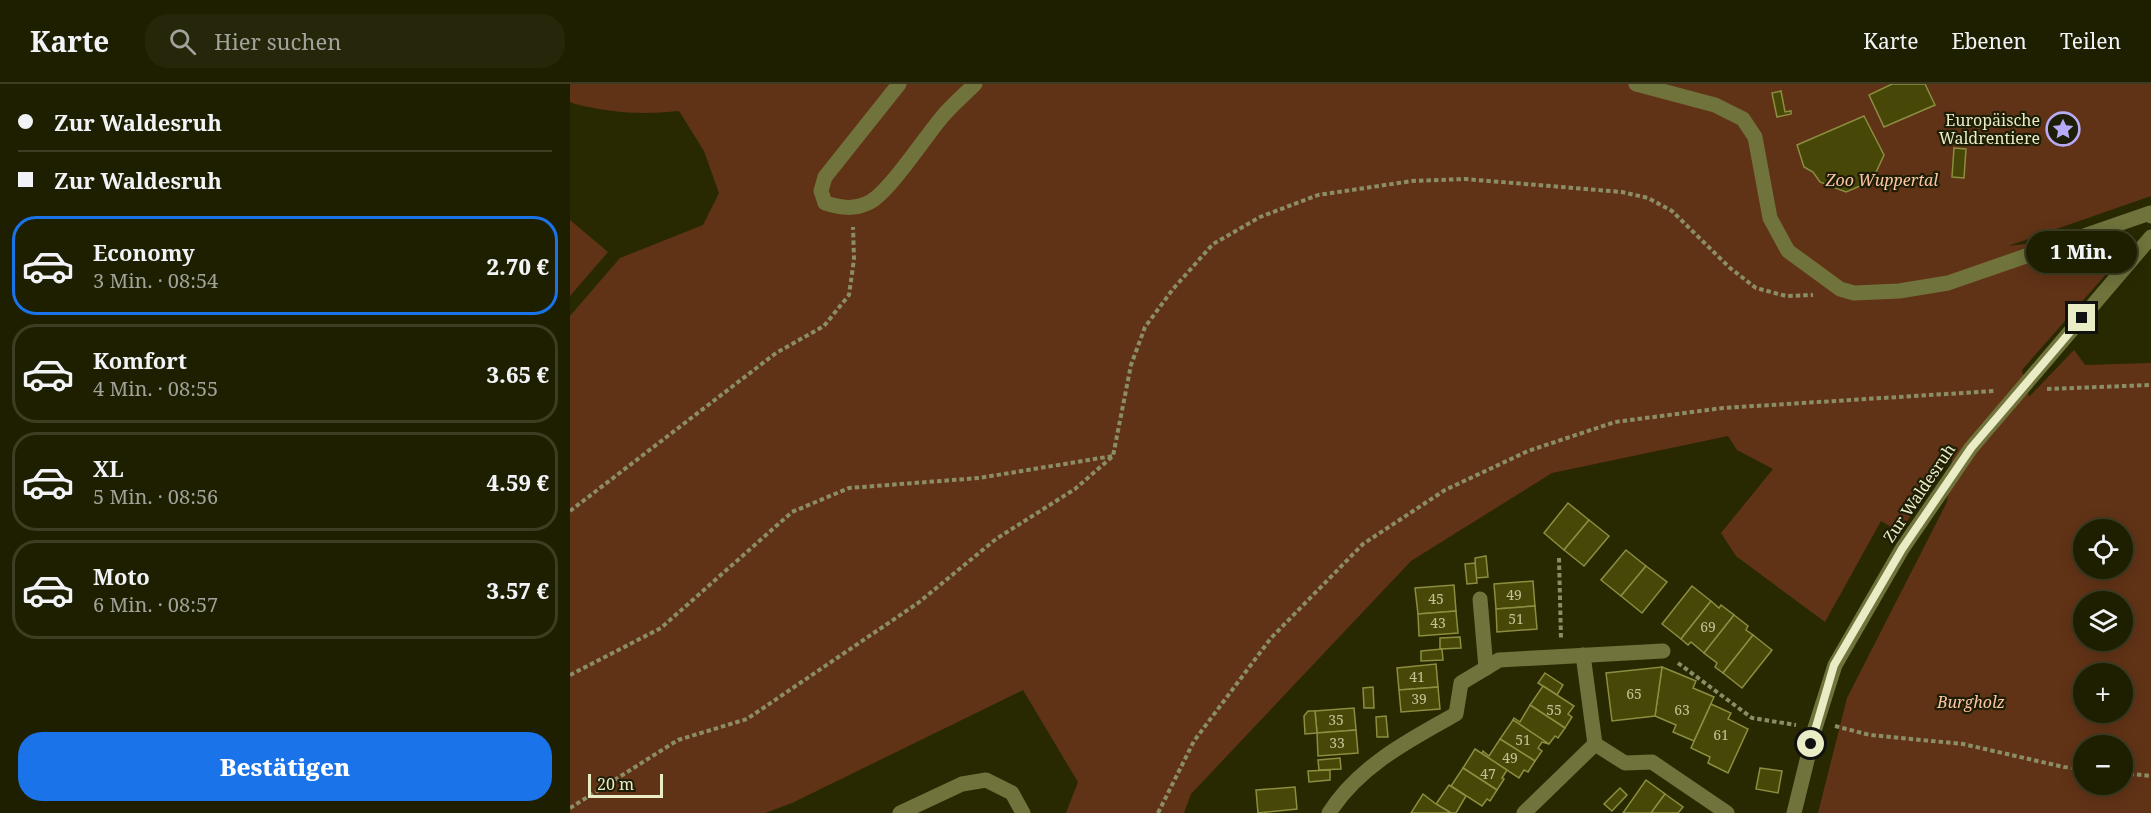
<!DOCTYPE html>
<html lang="de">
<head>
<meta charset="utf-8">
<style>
  :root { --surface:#1e1f00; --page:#26270a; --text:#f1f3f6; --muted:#a1a299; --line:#3c3d22; --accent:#1a73e8 }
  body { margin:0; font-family:"Noto Serif",serif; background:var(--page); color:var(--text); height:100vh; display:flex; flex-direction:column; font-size:22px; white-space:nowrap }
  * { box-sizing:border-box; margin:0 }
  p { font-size:20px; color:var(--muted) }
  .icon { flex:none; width:33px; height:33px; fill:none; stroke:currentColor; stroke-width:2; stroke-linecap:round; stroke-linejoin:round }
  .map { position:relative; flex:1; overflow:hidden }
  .panel { display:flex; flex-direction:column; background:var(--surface); width:570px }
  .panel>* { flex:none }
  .top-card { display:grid; align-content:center; height:132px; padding:0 18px; background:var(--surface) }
  .controls { position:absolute; left:1503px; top:435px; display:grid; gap:12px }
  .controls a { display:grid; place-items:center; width:60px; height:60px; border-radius:50%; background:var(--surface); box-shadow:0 3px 15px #0003,0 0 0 2px var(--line); font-size:30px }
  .scale { position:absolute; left:18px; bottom:15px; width:75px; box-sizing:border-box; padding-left:6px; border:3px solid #eaecc6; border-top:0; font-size:16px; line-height:21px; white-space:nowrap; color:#eaecc6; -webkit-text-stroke:4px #1e1e06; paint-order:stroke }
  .end { position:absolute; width:27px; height:27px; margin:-14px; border:8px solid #eaecc6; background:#111; box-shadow:0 0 0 3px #111 }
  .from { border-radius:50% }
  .bubble { position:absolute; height:42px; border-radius:21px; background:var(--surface); box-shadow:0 3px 15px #0003,0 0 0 2px var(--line); font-size:20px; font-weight:800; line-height:42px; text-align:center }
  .top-card b { display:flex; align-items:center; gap:21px; height:57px; font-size:22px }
  .top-card b+b { border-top:2px solid var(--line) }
  .top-card i { width:15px; height:15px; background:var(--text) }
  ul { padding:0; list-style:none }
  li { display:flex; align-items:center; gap:18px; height:99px; margin:0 12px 9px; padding:0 6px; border:3px solid var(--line); border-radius:24px }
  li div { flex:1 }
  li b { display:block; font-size:22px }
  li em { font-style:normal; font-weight:800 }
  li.current { border-color:var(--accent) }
  li>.icon { width:54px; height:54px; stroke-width:1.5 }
  .action { display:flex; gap:12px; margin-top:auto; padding:12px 18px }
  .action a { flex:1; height:69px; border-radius:24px; background:var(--accent); color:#fff; font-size:24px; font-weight:800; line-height:69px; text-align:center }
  header { display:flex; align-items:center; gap:36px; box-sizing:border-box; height:84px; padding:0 30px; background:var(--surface); border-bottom:2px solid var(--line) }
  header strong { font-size:28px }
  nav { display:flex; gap:33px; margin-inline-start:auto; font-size:21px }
  .search { width:420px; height:54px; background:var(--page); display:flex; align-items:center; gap:15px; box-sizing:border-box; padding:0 21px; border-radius:24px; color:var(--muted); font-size:22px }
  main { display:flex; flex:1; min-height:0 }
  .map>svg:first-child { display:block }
  .green { fill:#613316; fill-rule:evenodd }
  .building { fill:#474808; stroke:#8b8d40; stroke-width:1.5 }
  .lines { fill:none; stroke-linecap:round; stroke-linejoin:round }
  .path { stroke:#8b8d65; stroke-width:4; stroke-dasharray:4.5 3; stroke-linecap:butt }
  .minor { stroke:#71733c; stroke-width:15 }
  .route { stroke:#eaecc6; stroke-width:8 }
  .labels { text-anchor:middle; stroke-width:4.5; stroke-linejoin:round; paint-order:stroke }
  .number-label { font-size:14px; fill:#c1c396 }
  .poi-label { font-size:16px; fill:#eaecc6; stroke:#1e1e06; text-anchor:end }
  .park-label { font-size:16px; font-style:italic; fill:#fec4a4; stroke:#1e1e06 }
  .street-label { font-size:16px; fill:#eaecc6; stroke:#1e1e06 }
</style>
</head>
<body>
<header>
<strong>Karte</strong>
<div class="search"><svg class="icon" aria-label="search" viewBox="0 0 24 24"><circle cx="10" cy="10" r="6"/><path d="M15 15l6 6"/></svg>Hier suchen</div>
<nav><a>Karte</a><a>Ebenen</a><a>Teilen</a></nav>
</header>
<main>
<section class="panel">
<div class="top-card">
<b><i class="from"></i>Zur Waldesruh</b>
<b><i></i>Zur Waldesruh</b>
</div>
<ul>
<li class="current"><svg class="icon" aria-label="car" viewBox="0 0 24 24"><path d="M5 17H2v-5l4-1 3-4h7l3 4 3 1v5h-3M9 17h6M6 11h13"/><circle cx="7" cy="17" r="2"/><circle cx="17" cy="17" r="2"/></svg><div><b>Economy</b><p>3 Min. · 08:54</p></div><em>2.70 €</em></li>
<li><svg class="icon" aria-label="car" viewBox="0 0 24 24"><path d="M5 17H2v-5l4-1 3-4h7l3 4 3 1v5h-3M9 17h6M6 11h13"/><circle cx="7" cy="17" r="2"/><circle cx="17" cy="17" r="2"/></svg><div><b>Komfort</b><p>4 Min. · 08:55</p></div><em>3.65 €</em></li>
<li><svg class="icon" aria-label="car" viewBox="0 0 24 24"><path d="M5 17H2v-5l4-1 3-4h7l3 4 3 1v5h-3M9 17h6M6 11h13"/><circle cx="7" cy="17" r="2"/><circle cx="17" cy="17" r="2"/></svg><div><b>XL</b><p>5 Min. · 08:56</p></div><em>4.59 €</em></li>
<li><svg class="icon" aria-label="car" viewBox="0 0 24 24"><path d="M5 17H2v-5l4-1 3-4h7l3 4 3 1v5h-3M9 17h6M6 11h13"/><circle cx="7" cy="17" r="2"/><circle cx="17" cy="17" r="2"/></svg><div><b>Moto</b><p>6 Min. · 08:57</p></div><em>3.57 €</em></li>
</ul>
<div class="action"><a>Bestätigen</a></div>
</section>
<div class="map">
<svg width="1581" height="729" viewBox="0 0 1581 729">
  <rect width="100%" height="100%" fill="#282900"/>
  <g class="green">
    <path d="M0 0H1581V112L1438 162 1546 150 1559 164 1452 286 1459 313 1504 266 1515 281 1581 279V729H1248L1277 614 1377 418 1383 369 1330 448 1311 437 1255 538 1166 472 1151 449 1203 385 1167 366 1158 352 982 389 841 477 621 710 614 729H496L508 698 453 606 222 719 195 729H0V232L50 174 133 141 149 109 134 67 109 27C70 31 44 29 5 20L0 18ZM1514 446H1552V484H1514ZM1514 518H1552V556H1514ZM1514 590H1552V628H1514ZM1514 662H1552V700H1514Z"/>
    <polygon points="0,136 38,168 0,212"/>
  </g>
  <g class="building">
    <polygon points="1322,0 1355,0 1365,21 1314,43 1299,11"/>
    <polygon points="1211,7 1215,28 1221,27 1221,30 1207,33 1202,9"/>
    <polygon points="1294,32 1314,71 1302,97 1276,108 1250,98 1243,88 1234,83 1227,61"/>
    <polygon points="1384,64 1396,65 1394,94 1382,93"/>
    <polygon points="998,419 1019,436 994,466 974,449"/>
    <polygon points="1019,436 1039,452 1014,482 994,466"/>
    <polygon points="1056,466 1076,482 1051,512 1031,496"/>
    <polygon points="916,472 918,493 906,494 905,474"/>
    <polygon points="905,479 907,499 897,500 895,480"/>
    <polygon points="1076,482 1097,498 1072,529 1051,512"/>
    <polygon points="963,497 965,522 926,525 924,500"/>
    <polygon points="884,501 886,527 848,530 845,504"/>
    <polygon points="1122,502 1141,517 1111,555 1092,540"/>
    <polygon points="1141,517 1149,524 1151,521 1164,531 1134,569 1121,558 1118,561 1111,555"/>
    <polygon points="965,522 967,545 927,548 926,525"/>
    <polygon points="886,527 888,549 849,552 848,530"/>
    <polygon points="1164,531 1178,542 1176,546 1183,551 1153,589 1145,583 1147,579 1134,569"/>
    <polygon points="1183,551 1202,566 1172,604 1153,589"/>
    <polygon points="890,553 891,564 870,565 870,554"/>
    <polygon points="872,565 873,576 851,577 851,567"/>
    <polygon points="866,580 868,603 829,606 827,584"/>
    <polygon points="1092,583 1126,597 1123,604 1144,613 1124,657 1103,648 1106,641 1085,632"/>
    <polygon points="1092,583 1085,632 1042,637 1036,589"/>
    <polygon points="975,589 993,601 987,611 968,599"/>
    <polygon points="973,602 1004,622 998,630 1002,633 995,644 960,621"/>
    <polygon points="803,603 804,624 794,624 793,604"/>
    <polygon points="868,603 870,625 831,628 829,606"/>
    <polygon points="1141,620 1161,629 1158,635 1178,645 1158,689 1138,679 1140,673 1121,664"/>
    <polygon points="960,621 995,644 988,654 985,652 979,660 943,636 944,634 950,638"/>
    <polygon points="784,624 786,646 747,649 745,627"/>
    <polygon points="738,627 745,627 747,649 735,650 734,632"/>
    <polygon points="816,632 818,653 807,653 806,633"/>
    <polygon points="943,636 979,660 972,658 968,664 972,667 965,677 930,655"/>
    <polygon points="786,646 788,669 748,672 747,649"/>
    <polygon points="930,655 965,677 958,688 954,686 949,694 912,670 913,667 919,672"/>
    <polygon points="905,665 937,686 932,694 934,695 927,706 893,684"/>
    <polygon points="770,674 771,685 749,686 748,676"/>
    <polygon points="893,684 927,706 920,717 917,715 912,722 881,702"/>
    <polygon points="1190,684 1212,687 1208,709 1186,705"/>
    <polygon points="760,686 760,696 739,698 738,687"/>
    <polygon points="1076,696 1095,710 1081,729 1053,729"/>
    <polygon points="879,701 896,712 886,729 881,729 866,720"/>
    <polygon points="725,703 727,725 688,729 686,706"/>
    <polygon points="1050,704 1057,711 1042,727 1034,720"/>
    <polygon points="853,710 866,720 881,729 841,729"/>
    <polygon points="1095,710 1113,723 1108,729 1081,729"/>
  </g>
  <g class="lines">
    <g class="path">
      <polyline points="1477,305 1581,301"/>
      <polyline points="0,427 206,269 254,242 279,211 284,175 283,143"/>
      <polyline points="989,474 991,555"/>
      <polyline points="1108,579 1182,634 1226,641"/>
      <polyline points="0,591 91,544 222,428 279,404 409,394 543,372"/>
      <polyline points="1265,642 1300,651 1393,660 1494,683 1514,685"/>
      <polyline points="1552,689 1581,692"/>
      <polyline points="0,724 108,656 177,635 348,519 426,455 505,405 543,372 561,281 575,243 603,205 643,160 690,133 748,111 842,97 895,95 1052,108 1078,114 1102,127 1160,184 1186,204 1216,212 1243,211"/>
      <polyline points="588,729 624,657 701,554 793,460 875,406 958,367 1045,338 1153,324 1424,307"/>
    </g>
    <g class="minor">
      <path d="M329 0 255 93 251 107 255 119C272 124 284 126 300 118 320 107 355 53 372 33 382 21 394 11 405 0"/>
      <polyline points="1066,0 1145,21 1173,35 1185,53 1200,134 1218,167 1270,205 1284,209 1329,207 1378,199 1580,129 1581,132"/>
      <polyline points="910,515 916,584 929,576 1093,567"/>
      <polyline points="1013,571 1025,660"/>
      <polyline points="330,729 392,700 416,696 442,709 453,729"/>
      <path d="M759 729C789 682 839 656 886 630L891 599 916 584"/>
      <polyline points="954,729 1025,660 1055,679 1082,678 1157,729"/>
      <polyline points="1224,729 1245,644 1265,581 1332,465 1401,364 1581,153"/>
    </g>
  </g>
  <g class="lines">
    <polyline class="route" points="1241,660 1264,581 1332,465 1401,364 1512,234"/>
  </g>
  <defs>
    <g id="sight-ring" transform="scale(1.725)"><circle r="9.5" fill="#1e1e06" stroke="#b7abf8" stroke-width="1.5"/><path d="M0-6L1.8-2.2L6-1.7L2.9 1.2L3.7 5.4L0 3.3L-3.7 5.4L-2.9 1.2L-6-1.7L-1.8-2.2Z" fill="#b7abf8"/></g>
  </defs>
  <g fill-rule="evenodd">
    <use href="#sight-ring" x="1493" y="45"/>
  </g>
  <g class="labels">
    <g class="number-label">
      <text x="944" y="516">49</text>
      <text x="866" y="520">45</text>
      <text x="946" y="540">51</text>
      <text x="868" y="544">43</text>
      <text x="1138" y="548">69</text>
      <text x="847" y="598">41</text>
      <text x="1064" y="615">65</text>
      <text x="849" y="620">39</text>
      <text x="984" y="631">55</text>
      <text x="1112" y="631">63</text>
      <text x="766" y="641">35</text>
      <text x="1151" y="656">61</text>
      <text x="953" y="661">51</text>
      <text x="767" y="664">33</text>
      <text x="940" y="679">49</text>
      <text x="918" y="695">47</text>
    </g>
    <g class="poi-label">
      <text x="1470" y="42">Europäische<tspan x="1470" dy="18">Waldrentiere</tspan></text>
    </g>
    <g class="park-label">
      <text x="1312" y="102">Zoo Wuppertal</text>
      <text x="1401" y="624">Burgholz</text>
    </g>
    <g class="street-label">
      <text transform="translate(1349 409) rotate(-56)" y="6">Zur Waldesruh</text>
    </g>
  </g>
</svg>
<div class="controls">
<a><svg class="icon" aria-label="locate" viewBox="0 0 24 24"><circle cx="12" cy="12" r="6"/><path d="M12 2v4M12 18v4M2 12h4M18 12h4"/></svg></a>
<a><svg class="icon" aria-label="layers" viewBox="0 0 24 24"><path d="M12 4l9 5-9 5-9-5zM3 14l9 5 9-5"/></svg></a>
<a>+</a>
<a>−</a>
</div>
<div class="scale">20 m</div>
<i class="end from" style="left:1241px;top:660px"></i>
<i class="end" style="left:1512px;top:234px"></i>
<div class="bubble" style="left:1456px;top:147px;width:111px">1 Min.</div>
</div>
</main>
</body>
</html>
